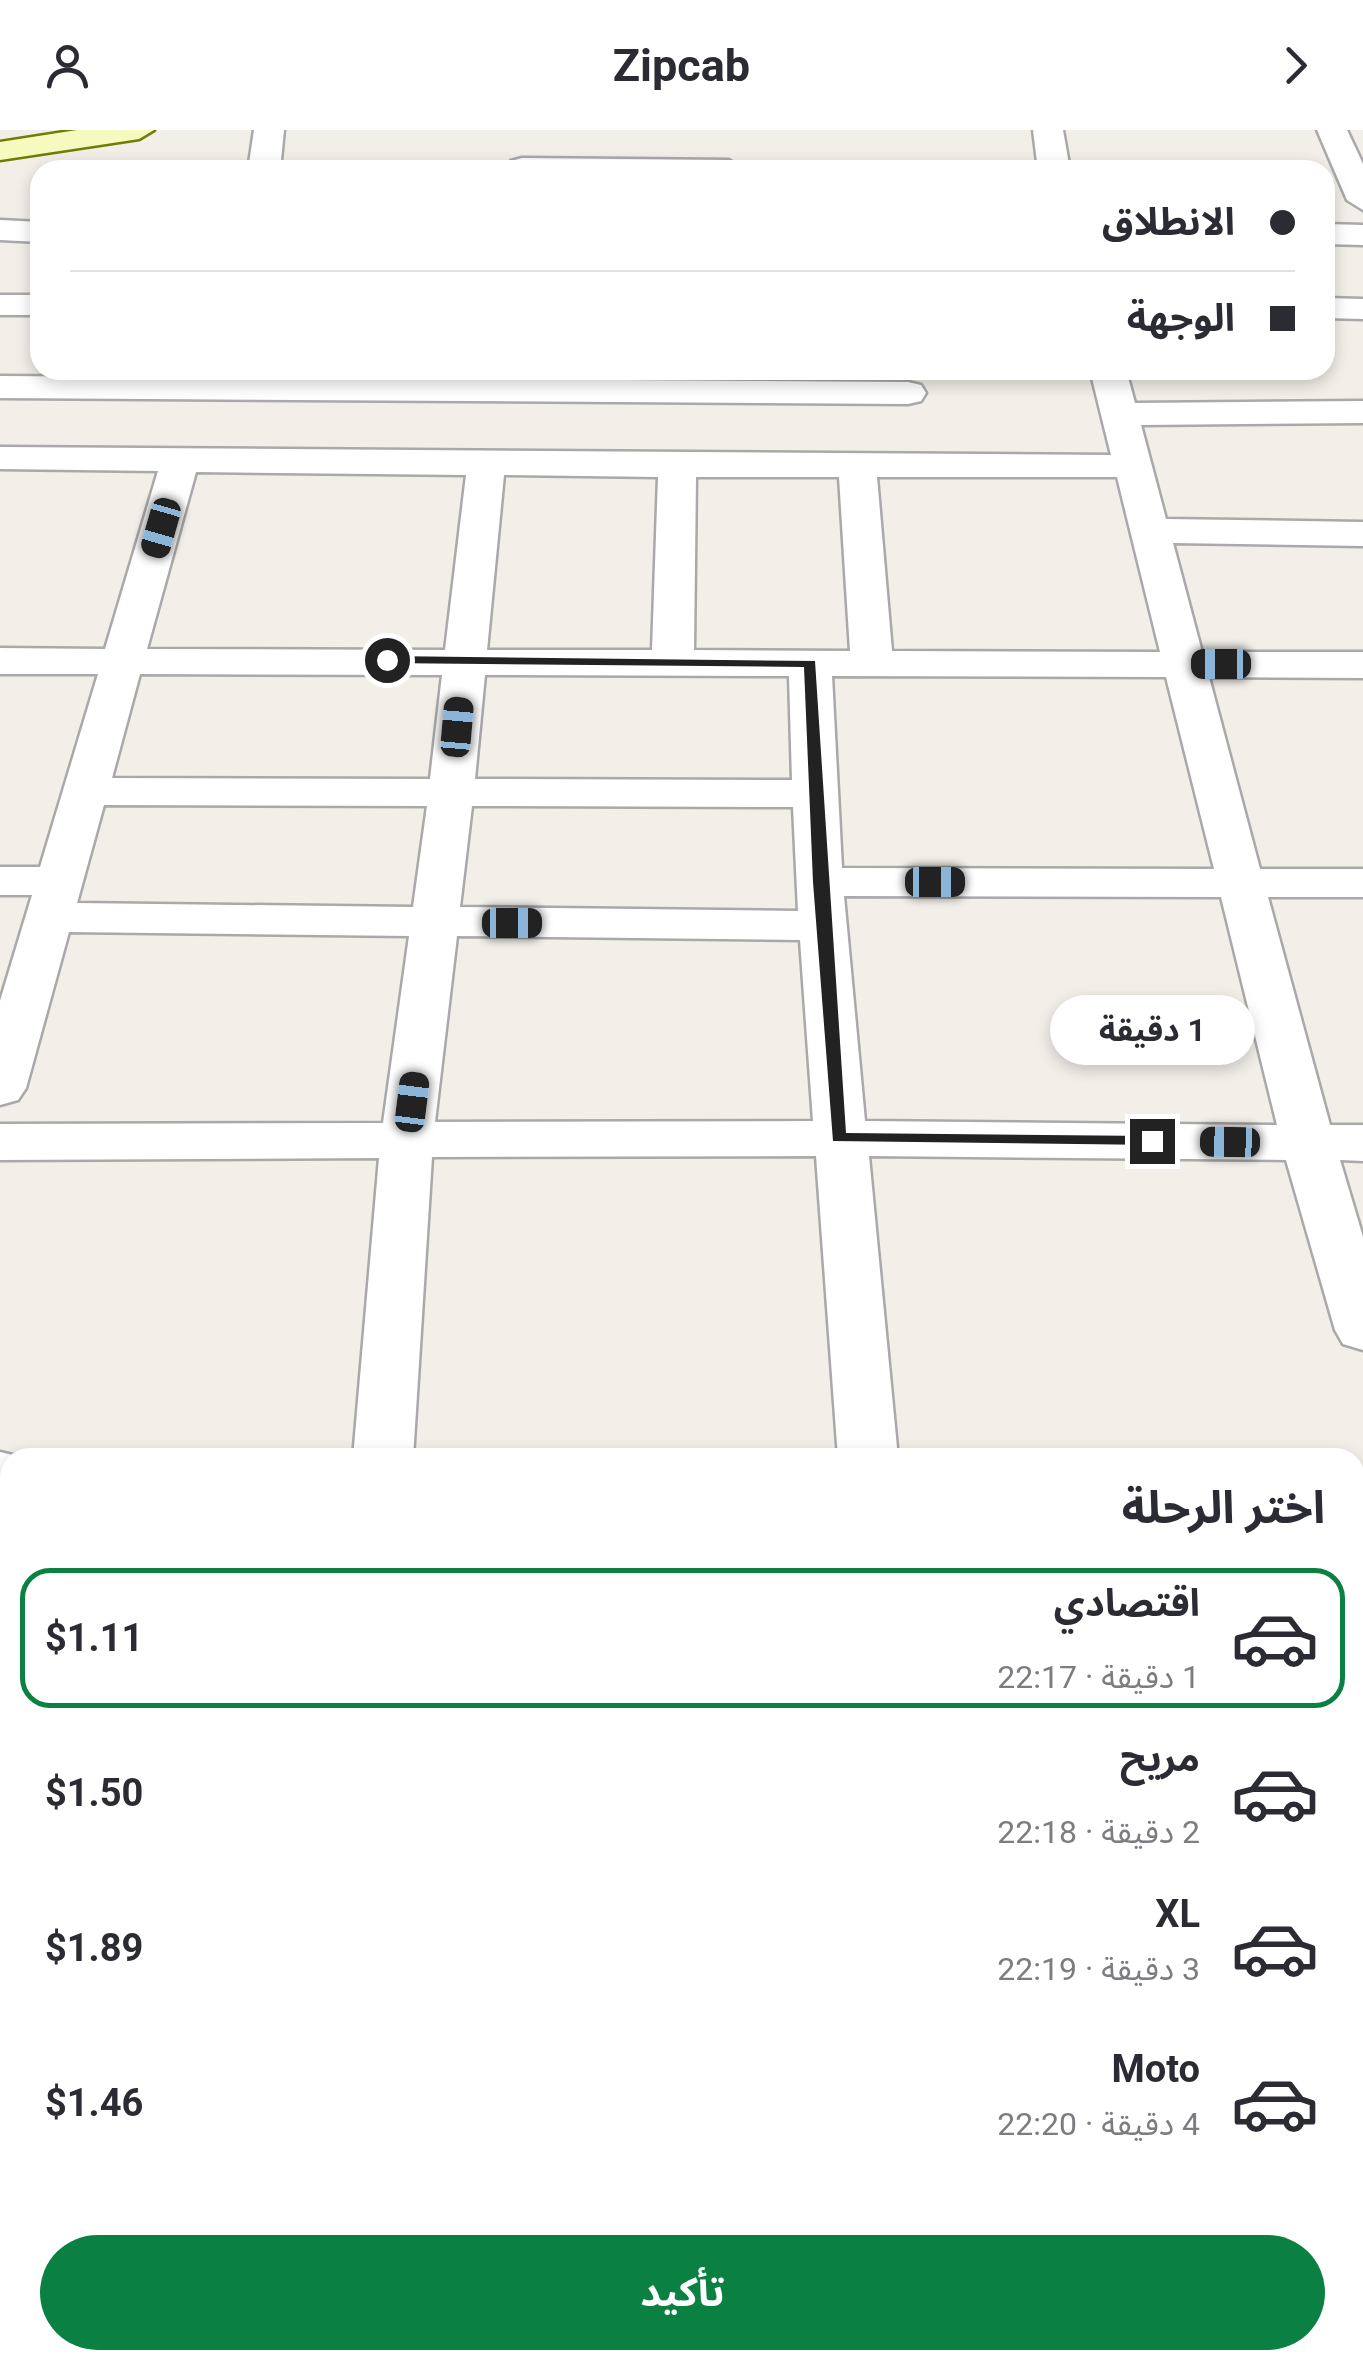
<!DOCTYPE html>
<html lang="ar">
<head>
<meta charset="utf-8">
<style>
  :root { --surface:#fff; --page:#f7f7f7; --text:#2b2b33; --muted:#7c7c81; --line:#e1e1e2; --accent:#0b8043 }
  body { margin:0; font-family:Roboto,"Noto Sans Arabic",sans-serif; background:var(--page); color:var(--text); direction:rtl; height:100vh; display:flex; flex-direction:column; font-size:38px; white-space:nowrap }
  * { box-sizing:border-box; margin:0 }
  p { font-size:32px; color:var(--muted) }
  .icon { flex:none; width:55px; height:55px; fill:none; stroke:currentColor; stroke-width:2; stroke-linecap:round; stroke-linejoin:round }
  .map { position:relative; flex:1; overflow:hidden; direction:ltr }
  .details { position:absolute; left:0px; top:1318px; width:1365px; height:922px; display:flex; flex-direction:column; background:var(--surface); border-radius:30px 30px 0 0; box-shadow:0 5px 15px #0003; direction:rtl }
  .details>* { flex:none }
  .hud { position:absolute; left:30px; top:30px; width:1305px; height:220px; border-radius:30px; box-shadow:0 5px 15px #0003; direction:rtl; display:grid; align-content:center; height:220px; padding:0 40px; background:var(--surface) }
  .end { position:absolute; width:45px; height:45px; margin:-22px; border:12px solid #222; background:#fff; box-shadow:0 0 0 5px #fff }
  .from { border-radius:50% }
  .bubble { position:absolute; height:70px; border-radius:35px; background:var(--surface); box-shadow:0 5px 15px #0003; font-size:32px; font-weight:700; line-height:70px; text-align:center; direction:rtl }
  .car { position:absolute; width:30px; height:60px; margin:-30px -15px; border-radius:12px; box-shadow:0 0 8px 2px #0007; background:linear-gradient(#222 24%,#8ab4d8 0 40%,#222 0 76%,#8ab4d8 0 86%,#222 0) }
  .hud b { display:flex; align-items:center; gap:35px; height:95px; font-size:38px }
  .hud b+b { border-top:2px solid var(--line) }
  .hud i { width:25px; height:25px; background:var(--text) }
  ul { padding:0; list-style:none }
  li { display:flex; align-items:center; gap:30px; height:140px; margin:0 20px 15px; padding:0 20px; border:5px solid transparent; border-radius:30px }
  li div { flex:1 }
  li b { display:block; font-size:38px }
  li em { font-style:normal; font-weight:700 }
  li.active { border-color:var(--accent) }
  li>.icon { width:90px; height:90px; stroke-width:1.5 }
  h2 { padding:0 40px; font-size:45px; line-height:120px }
  .primary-button { display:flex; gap:20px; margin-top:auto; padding:20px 40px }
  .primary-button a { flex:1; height:115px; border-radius:60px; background:var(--accent); color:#fff; font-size:40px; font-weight:700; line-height:115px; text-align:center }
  header { display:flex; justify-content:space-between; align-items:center; height:130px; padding:0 40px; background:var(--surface); font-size:45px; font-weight:700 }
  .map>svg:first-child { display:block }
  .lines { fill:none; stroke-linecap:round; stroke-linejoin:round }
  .street-casing { stroke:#a9a9a9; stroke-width:5 }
  .secondary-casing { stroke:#707d05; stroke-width:5 }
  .street { fill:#fff; fill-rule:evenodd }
  .secondary { fill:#f7fabf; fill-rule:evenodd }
  .route { fill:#222 }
</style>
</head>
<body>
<header><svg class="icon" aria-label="forward" viewBox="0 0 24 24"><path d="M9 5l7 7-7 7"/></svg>Zipcab<svg class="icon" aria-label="person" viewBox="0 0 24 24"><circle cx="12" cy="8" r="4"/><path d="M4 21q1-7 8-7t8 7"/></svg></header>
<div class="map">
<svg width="1363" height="2238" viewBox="0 0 1363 2238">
  <rect width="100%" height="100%" fill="#f2efe9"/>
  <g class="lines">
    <g class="street-casing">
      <g id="street">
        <polygon points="254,0 284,0 280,40 248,40"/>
        <polygon points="1033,0 1063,0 1070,40 1038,40"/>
        <polygon points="1317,0 1347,0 1363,34 1363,80 1347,70"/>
        <polygon points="522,28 729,30 745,40 508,40 511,31"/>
        <polygon points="0,90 40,92 40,112 0,110"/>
        <polygon points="1325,94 1363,95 1363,115 1325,114"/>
        <rect x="0" y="165" width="40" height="20"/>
        <polygon points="1325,168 1363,169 1363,189 1325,188"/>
        <path d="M1090 240H1126L1135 273 1363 271V293L1141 295 1166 389 1363 392V416L1173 413 1202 522H1363V548L1209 547 1260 739H1363V767H1268L1330 995H1363V1031L1340 1030 1363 1107V1220L1343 1214 1335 1200 1286 1030 869 1026 898 1328H838L816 1026 432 1027 413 1328H353L379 1028 0 1030V994L383 993 409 806 69 802 26 958 18 970 0 975V871L32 765H0V737H40L98 544H0V518L105 519 158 341 0 339V317L1111 325ZM196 342 466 345 445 520 147 519ZM504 345 658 347 652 520H487ZM696 347H839L850 521 694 520ZM877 347H1117L1160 522 892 521ZM140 544 442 545 430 649 112 648ZM485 545 789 546 792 650 475 649ZM832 546 1166 547 1214 739 842 738ZM104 675 427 676 413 777 77 773ZM472 676 793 677 798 781 460 777ZM844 766 1221 767 1277 995 865 991ZM457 806 800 810 813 991 435 992Z"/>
        <polygon points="0,246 908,252 921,255 926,263 921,271 908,274 0,268"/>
        <polygon points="0,1322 26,1328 10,1328 10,1368 0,1368"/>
        <polygon points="1355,1340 1363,1341 1363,1387 1355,1386"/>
        <rect x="0" y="1612" width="10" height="56"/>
        <polygon points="10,2044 10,2116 0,2117 0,2045"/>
        <rect x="1355" y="2050" width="8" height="72"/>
        <polygon points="248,2230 326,2230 326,2238 246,2238"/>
        <polygon points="1108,2230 1186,2230 1188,2238 1108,2238"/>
      </g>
    </g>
    <g class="secondary-casing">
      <polygon id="secondary" points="77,0 154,0 139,9 0,30 0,12"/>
    </g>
    <use href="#street" class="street"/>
    <use href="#secondary" class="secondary"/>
  </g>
  <polygon class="route" points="387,526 815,531 846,1003 1152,1006 1159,1011 1157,1015 833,1011 813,752 804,537 383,533"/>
</svg>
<i class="end from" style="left:387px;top:530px"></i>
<i class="end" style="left:1152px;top:1011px"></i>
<div class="bubble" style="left:1050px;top:865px;width:205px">1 دقيقة</div>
<i class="car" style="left:161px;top:398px;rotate:196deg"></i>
<i class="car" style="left:1221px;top:534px;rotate:270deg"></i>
<i class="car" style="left:457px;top:597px;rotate:5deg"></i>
<i class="car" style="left:935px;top:752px;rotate:90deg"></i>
<i class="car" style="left:512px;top:793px;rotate:90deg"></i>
<i class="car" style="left:412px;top:972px;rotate:7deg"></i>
<i class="car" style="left:1230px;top:1012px;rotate:271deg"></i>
<div class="hud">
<b><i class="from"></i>الانطلاق</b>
<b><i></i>الوجهة</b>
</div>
<section class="details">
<h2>اختر الرحلة</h2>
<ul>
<li class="active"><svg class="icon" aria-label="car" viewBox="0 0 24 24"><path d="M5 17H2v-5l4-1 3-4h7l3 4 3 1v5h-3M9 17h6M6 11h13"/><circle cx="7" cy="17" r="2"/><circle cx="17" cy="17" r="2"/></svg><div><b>اقتصادي</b><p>1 دقيقة · 22:17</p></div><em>$1.11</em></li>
<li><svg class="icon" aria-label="car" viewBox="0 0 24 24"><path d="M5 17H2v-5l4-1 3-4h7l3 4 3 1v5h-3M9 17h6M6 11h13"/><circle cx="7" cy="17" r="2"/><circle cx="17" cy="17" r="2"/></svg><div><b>مريح</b><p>2 دقيقة · 22:18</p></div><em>$1.50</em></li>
<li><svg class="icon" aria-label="car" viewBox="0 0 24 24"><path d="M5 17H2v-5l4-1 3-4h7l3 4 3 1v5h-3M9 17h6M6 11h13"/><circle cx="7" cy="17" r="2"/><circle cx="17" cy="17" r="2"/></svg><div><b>XL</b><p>3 دقيقة · 22:19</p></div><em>$1.89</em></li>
<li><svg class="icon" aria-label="car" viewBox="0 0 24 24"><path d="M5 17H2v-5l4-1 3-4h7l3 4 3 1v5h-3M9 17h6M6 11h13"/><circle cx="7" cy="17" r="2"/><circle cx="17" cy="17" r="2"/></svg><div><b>Moto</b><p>4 دقيقة · 22:20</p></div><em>$1.46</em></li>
</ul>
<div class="primary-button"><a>تأكيد</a></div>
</section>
</div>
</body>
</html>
